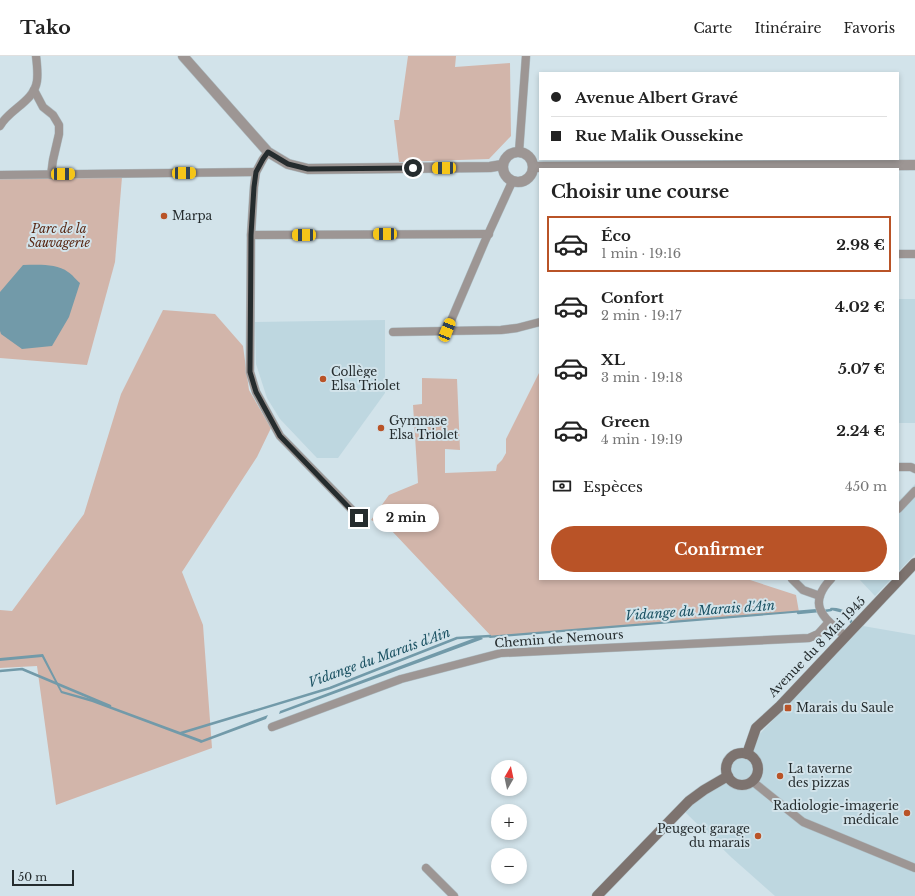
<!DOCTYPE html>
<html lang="fr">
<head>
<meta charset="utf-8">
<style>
  :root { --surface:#fff; --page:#f6f6f6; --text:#222; --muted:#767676; --line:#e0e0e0; --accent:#b95327 }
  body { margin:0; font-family:"Libre Baskerville",serif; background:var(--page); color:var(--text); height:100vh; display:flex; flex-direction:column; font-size:15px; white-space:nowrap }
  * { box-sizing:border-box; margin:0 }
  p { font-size:13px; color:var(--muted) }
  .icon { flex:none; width:22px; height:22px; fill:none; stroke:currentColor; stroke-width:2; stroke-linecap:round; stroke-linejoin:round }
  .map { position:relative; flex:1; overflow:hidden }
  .sheet { position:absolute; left:539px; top:112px; width:360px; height:412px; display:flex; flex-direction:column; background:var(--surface); border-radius:0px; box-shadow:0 2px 6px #0003 }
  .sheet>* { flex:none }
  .banner { position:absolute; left:539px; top:16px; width:360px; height:88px; border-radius:0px; box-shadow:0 2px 6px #0003; display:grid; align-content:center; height:88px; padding:0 12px; background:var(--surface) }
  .needle { width:26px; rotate:9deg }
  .controls { position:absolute; left:491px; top:704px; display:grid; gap:8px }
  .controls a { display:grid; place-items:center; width:36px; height:36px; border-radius:50%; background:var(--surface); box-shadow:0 2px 6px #0003; font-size:20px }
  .scale { position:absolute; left:12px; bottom:10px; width:62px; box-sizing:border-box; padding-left:4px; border:2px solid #252c2e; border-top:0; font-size:11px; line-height:14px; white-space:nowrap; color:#252c2e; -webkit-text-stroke:3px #d2e3ea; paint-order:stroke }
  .end { position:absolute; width:18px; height:18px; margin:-9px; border:5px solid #252c2e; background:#fff; box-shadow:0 0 0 2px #fff }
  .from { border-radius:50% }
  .bubble { position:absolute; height:28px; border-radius:14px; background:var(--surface); box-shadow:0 2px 6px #0003; font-size:13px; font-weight:800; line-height:28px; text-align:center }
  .car { position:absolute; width:12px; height:24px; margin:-12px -6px; border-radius:5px; box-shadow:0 0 3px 1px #0007; background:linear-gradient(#f5c518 24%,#345 0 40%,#f5c518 0 76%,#345 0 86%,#f5c518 0) }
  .banner b { display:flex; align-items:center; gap:14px; height:38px; font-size:15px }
  .banner b+b { border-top:1px solid var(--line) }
  .banner i { width:10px; height:10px; background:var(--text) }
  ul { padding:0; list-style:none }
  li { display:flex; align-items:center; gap:12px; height:56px; margin:0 8px 6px; padding:0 4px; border:2px solid transparent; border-radius:0px }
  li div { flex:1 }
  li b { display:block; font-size:15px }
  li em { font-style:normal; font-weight:800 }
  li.selected { border-color:var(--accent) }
  li>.icon { width:36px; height:36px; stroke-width:1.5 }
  h2 { padding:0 12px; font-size:18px; line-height:48px }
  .pay { display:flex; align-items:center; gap:10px; height:44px; padding:0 12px; font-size:15px }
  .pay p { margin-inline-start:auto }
  .primary-button { display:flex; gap:8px; margin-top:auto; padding:8px 12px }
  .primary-button a { flex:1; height:46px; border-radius:24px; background:var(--accent); color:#fff; font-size:16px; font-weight:800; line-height:46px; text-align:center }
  header { display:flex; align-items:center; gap:24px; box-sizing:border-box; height:56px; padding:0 20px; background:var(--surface); border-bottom:1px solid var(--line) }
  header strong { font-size:19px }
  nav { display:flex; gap:22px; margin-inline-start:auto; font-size:14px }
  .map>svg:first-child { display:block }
  .built { fill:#bed7e0 }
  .green { fill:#d2b5aa }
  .water { fill:#729aa9 }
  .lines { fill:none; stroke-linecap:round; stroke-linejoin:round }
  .stream { stroke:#729aa9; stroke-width:2.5 }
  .minor-casing { stroke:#afbec4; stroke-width:9 }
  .tertiary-casing { stroke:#afbec4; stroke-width:11 }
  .secondary-casing { stroke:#afbec4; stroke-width:11 }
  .minor { stroke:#9d9694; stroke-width:8 }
  .tertiary { stroke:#9d9694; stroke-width:10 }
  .secondary { stroke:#7d736f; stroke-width:10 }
  .route { stroke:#252c2e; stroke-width:5 }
  .poi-dot { fill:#b95327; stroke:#d2e3ea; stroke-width:1.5 }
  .labels { text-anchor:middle; stroke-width:4; stroke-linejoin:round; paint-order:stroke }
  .poi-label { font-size:12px; fill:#252c2e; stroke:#d2e3ea; text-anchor:start }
  .park-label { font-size:12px; font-style:italic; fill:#582713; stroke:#d2e3ea }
  .street-label { font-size:12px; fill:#252c2e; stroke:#d2e3ea }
  .water-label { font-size:13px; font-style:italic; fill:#1a5162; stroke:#d2e3ea }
</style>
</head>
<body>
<header>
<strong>Tako</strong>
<nav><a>Carte</a><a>Itinéraire</a><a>Favoris</a></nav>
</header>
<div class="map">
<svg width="915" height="840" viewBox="0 0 915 840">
  <rect width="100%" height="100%" fill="#d2e3ea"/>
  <g class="built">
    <rect x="898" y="243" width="17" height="124"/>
    <polygon points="385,264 385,337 338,402 317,402 280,363 267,342 256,308 255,266"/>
    <polygon points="915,428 915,498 898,516 898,446"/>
    <polygon points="859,523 891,523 875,540"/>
    <polygon points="863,570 915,579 915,840 775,840 731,801 685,756"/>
  </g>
  <g class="green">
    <polygon points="408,0 456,0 455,11 510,7 511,80 489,103 399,106 394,64 399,64"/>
    <polygon points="0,120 122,121 115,206 87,309 0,302"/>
    <polygon points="163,254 215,258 243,290 249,334 271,372 257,401 182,516 203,569 212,692 56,749 37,610 0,612 0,554 12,555 84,458 121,338"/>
    <polygon points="540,315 540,523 747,523 796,539 799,556 492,581 391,474 371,464 389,439 418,427 413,349 422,348 422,322 457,323 460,394 445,393 445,417 496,415 497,409 502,404 506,397 506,383"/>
  </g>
  <g class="water">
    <path d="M23 209C37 209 56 207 68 216 72 218 76 224 80 227L69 261 52 290 22 293 1 278 0 275V236Z"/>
    <path d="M830 552C842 551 848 556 853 566L851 568 843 557 831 554Z"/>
    <polygon points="816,553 817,555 490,582 487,580"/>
    <polygon points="480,580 483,583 279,658 280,655"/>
    <polygon points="43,598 62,635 91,643 202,684 268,659 266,663 201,687 199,686 92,646 61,637 42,601 0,605 0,602"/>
  </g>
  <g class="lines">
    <g class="stream">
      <polyline points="824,555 831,554"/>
      <polyline points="798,557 819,555"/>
      <polyline points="0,615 22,613 110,650"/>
      <polyline points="181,677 330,632 457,582 490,580"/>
    </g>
    <g class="minor-casing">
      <g id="minor">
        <polyline points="34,34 43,51 53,59 59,69 59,78 53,104 51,119"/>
        <path d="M0 70C9 53 34 46 37 25 38 17 37 8 36 0"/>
        <polyline points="268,96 263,103 256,116 254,131 251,179 250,316 256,336 280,380 359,461"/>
        <polyline points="519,96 526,0"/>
        <polyline points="0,119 256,116"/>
        <polyline points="251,179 489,178"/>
        <polyline points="898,198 915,198"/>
        <polyline points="447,274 485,185 512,126"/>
        <polyline points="393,276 501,274 517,272 540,266"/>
        <polyline points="898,411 911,411 915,413"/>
        <polyline points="898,453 915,435"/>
        <polyline points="792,523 803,534 820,540"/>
        <path d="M831 523C806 549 824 562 845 580"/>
        <polyline points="272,671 401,623 501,597 809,582 818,578 829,566"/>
        <polyline points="752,725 803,766 915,812"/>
        <polyline points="426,812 454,840"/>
      </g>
    </g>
    <g class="tertiary-casing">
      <g id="tertiary">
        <polyline points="183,0 268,96 288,108 308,113 490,111 502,109"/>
        <circle cx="518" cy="111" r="15"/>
        <polyline points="533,111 915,109"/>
      </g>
    </g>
    <g class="secondary-casing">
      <g id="secondary">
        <circle cx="742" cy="713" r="16"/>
        <polyline points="747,698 756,672 780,650 915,507"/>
        <polyline points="597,840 689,745 704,734 728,720"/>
      </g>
    </g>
    <use href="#minor" class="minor"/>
    <use href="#tertiary" class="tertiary"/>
    <use href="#secondary" class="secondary"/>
  </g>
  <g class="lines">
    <polyline class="route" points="359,462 280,380 256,336 250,316 251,179 254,131 256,116 263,103 268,96 288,108 308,113 413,112"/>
  </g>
  <g class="poi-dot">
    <circle cx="164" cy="160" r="4"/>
    <circle cx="323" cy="323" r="4"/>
    <circle cx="381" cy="372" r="4"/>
    <rect x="784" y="648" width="8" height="8" rx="2"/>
    <circle cx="780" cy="720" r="4"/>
    <circle cx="907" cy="757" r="4"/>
    <circle cx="758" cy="780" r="4"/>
  </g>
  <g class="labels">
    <g class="poi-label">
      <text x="172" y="164">Marpa</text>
      <text x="331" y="320">Collège<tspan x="331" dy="14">Elsa Triolet</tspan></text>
      <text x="389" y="369">Gymnase<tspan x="389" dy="14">Elsa Triolet</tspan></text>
      <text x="796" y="656">Marais du Saule</text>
      <text x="788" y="717">La taverne<tspan x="788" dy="14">des pizzas</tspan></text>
      <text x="899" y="754" text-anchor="end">Radiologie-imagerie<tspan x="899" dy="14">médicale</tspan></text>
      <text x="750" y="777" text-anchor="end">Peugeot garage<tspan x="750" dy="14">du marais</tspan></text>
    </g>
    <g class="park-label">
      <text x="59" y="177">Parc de la<tspan x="59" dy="14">Sauvagerie</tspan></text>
    </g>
    <g class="street-label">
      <text transform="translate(559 583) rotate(-4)" y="4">Chemin de Nemours</text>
      <text transform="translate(817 591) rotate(-46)" y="4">Avenue du 8 Mai 1945</text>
    </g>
    <g class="water-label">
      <text transform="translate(700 554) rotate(-4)" y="5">Vidange du Marais d'Ain</text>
      <text transform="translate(379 601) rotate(-20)" y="5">Vidange du Marais d'Ain</text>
    </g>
  </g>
</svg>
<div class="controls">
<a><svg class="needle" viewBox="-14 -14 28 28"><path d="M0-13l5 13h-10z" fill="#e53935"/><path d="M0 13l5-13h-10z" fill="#767676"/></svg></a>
<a>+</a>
<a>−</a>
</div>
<div class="scale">50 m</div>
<i class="end from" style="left:413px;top:112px"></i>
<i class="end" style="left:359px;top:462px"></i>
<div class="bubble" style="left:373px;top:448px;width:66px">2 min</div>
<i class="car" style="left:444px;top:112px;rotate:269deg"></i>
<i class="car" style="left:184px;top:117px;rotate:89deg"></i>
<i class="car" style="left:63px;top:118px;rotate:89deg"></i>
<i class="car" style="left:385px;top:178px;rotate:270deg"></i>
<i class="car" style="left:304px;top:179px;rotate:270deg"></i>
<i class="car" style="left:447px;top:274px;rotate:22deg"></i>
<div class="banner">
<b><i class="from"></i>Avenue Albert Gravé</b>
<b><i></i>Rue Malik Oussekine</b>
</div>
<section class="sheet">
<h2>Choisir une course</h2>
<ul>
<li class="selected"><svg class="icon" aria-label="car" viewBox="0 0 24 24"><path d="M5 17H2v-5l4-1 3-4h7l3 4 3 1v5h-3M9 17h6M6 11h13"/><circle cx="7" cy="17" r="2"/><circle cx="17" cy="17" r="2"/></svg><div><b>Éco</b><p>1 min · 19:16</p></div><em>2.98 €</em></li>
<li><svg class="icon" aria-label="car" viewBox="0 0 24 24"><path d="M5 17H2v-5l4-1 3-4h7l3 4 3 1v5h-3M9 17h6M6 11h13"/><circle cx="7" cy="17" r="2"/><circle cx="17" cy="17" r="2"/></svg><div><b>Confort</b><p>2 min · 19:17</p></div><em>4.02 €</em></li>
<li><svg class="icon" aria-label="car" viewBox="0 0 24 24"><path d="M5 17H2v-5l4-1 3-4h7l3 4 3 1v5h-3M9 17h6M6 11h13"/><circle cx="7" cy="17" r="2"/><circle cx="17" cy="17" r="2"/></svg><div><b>XL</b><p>3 min · 19:18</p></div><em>5.07 €</em></li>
<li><svg class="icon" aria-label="car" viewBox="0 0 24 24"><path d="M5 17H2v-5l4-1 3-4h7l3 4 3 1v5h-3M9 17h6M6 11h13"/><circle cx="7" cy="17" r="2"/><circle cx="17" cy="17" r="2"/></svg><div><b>Green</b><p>4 min · 19:19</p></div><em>2.24 €</em></li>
</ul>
<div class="pay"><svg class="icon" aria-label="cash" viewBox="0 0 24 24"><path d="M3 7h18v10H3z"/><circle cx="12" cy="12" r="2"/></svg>Espèces<p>450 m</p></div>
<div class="primary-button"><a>Confirmer</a></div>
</section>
</div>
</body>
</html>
